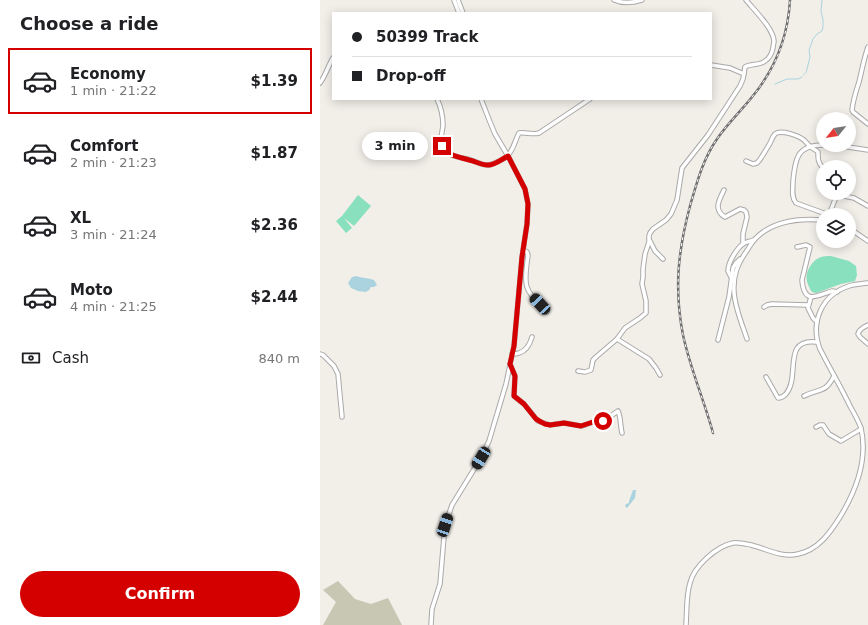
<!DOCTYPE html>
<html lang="en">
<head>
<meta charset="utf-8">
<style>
  :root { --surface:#fff; --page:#f2f2f2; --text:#202124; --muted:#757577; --line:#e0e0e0; --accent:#d40000 }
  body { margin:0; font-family:"DejaVu Sans",sans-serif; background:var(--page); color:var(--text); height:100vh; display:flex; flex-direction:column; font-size:15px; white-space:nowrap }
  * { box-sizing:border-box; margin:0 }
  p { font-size:13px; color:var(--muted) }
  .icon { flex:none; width:22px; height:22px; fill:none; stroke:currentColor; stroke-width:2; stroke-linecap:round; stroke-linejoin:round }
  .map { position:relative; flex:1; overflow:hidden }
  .drawer { display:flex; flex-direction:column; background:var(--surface); width:320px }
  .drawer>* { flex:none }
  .banner { position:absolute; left:12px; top:12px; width:380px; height:88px; border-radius:0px; box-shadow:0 2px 10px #0003; display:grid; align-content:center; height:88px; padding:0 20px; background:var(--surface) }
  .needle { width:26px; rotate:240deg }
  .fabs { position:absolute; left:496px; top:112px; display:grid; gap:8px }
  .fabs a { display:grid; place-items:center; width:40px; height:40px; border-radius:50%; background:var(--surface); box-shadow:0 2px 10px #0003; font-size:20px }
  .end { position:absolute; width:18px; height:18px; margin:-9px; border:5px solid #d40000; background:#fff; box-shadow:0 0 0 2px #fff }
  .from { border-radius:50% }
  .bubble { position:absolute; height:28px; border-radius:14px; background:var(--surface); box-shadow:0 2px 10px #0003; font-size:13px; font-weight:800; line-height:28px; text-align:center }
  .car { position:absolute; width:12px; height:24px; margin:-12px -6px; border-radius:5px; box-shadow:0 0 3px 1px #0007; background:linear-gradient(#222 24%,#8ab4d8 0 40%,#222 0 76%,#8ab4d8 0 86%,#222 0) }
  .banner b { display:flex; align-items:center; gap:14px; height:38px; font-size:15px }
  .banner b+b { border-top:1px solid var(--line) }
  .banner i { width:10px; height:10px; background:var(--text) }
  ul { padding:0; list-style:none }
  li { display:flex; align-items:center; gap:12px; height:66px; margin:0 8px 6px; padding:0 12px; border:2px solid transparent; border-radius:0px }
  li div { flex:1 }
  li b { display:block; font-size:15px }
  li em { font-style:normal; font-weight:800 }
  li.current { border-color:var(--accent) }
  li>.icon { width:36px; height:36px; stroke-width:1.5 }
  h2 { padding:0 20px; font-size:18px; line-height:48px }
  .pay { display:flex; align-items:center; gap:10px; height:44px; padding:0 20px; font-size:15px }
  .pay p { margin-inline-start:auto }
  .primary-button { display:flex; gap:8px; margin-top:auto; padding:8px 20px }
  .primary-button a { flex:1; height:46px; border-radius:24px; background:var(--accent); color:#fff; font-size:16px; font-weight:800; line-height:46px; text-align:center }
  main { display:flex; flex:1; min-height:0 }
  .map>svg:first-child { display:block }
  .construction { fill:#c7c7b4 }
  .pitch { fill:#88e0be }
  .water { fill:#aad3df }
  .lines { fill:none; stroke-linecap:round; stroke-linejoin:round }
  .stream { stroke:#aad3df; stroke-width:1 }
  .minor-casing { stroke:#a9a9a9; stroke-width:5.5 }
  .minor { stroke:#fff; stroke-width:3.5 }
  .rail-casing { stroke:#707070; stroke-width:2.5 }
  .rail { stroke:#fff; stroke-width:1; stroke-dasharray:3; stroke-linecap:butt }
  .route { stroke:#d40000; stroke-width:5 }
</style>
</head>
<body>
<main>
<section class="drawer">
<h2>Choose a ride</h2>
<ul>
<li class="current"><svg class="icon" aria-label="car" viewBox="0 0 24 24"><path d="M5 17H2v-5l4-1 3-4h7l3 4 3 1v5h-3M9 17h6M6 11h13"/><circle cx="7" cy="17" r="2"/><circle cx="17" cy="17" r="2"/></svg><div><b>Economy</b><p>1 min · 21:22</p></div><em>$1.39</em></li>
<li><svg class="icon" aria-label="car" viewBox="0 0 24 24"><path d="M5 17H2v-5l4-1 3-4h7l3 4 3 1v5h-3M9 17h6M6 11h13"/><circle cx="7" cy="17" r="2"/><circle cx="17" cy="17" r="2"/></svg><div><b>Comfort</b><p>2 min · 21:23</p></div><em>$1.87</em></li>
<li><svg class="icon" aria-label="car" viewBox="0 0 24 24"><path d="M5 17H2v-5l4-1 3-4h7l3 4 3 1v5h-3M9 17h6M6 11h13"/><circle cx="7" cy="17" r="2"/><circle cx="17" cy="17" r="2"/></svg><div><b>XL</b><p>3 min · 21:24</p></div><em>$2.36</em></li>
<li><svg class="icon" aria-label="car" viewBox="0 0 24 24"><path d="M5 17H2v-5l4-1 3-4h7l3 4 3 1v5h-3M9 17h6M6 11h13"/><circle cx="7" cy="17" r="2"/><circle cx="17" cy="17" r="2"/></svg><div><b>Moto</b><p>4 min · 21:25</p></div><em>$2.44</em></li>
</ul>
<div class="pay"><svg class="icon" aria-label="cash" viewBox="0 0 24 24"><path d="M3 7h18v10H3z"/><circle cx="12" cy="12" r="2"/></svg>Cash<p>840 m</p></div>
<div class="primary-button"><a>Confirm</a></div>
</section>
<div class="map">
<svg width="548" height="625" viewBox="0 0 548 625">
  <rect width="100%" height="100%" fill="#f2efe9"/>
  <polygon class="construction" points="18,581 35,599 51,604 68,598 82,625 3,625 16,602 3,590"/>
  <g class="pitch">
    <polygon points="38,195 51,206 34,226 24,218 32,228 26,233 16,221 22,216"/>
    <path d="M511 256 529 261 536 266 537 275 535 281 521 284 496 293 492 292C486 283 484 274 491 265 494 261 496 259 501 257 504 256 507 256 511 256Z"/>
  </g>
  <g class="water">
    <path d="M36 276C42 278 48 278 54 280L57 285 54 287H51L49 290 46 292 38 291 31 288 28 283 32 277Z"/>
    <polygon points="313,490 316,490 315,498 307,508 305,506 306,504 309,503 309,501"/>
  </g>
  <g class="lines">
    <g class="stream">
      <polyline points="486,73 490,57 489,50 493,39 497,34 502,31 503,27 503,20 501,11 502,0"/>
      <polyline points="484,75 484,74"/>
      <polyline points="455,84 467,79 478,79 482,77"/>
    </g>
    <g class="minor-casing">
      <g id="minor">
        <polyline points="134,0 139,13"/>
        <polyline points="138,0 143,13"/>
        <path d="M294 0C303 4 312 3 322 0"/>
        <path d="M548 47C544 58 542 70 539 82 536 91 533 100 532 110L533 112 548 124"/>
        <polyline points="391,65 410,68 424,74"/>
        <path d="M0 83C6 75 8 66 13 58"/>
        <path d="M117 99C121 107 123 117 123 126 122 132 120 139 122 145 126 157 141 157 151 160 157 162 163 166 169 165 173 164 185 159 188 155 194 149 195 140 199 133 206 132 212 135 219 133L270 99"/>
        <path d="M503 145C477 145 475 159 473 181 473 189 471 197 476 203L509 215"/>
        <polyline points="515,145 548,150"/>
        <path d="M426 161 433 164 437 163C442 158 445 151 449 145 451 142 452 137 455 134 461 129 479 136 484 140 486 142 488 145 491 147 493 149 496 150 498 152 498 159 498 163 503 168"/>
        <path d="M404 190C399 200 393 210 405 217L420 209 424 210 426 212 427 217 423 234V244"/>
        <polyline points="509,215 516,197 519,195 534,198 548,206"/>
        <polyline points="529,228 548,241"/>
        <polyline points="330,241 335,251 343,259"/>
        <path d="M477 247 486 245 490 247 482 280C484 305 496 296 512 291L517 292"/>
        <path d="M204 250 207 252 208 255C207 264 204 279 207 287 210 297 221 305 227 312"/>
        <path d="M411 277 408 271C408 262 417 248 424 243 427 242 431 241 434 240"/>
        <polyline points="491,297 488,308 493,318 497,322"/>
        <polyline points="444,307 447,305 452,304 488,305"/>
        <path d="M548 325C544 327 539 329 538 334L540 337 548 344"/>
        <path d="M427 339C422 324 415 308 414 292 413 276 417 265 426 252 429 248 431 243 435 239 452 221 479 218 503 220"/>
        <polyline points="398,340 409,297 413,268 416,263 420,259"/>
        <polyline points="0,354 3,355 14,366 18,374 22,417"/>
        <path d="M192 354C194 354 197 354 199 353 206 351 210 344 212 337"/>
        <path d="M190 364 195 376 194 396 204 404 218 421 230 425 244 423 261 426 265 425 273 422 285 420 298 411C301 417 300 425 302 433"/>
        <polyline points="258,371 265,372 271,370 273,360 276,357 297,339"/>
        <path d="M340 375 336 368 329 359 297 339 305 328 320 318 326 313V301L322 284 323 277V269L325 254 329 242V236L330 233 333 229 346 220 351 214 357 200 362 168 388 135 420 86 423 79 425 67C431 63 439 66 445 61 450 58 452 53 453 48 453 45 454 43 454 41 453 28 434 10 426 0"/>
        <path d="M446 377 458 398C461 398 463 397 466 394 481 376 461 338 497 342"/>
        <path d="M484 396C499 388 505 394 514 376"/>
        <polyline points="496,427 500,425 503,425 509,434 521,441 541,429"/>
        <polyline points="111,625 112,609 120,584 125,525 132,505 161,458 169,441 186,384 194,346 202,257 207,224 208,204 205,189 188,156 175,134 170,122 161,99"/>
        <path d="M366 625C367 611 366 596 370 583 374 566 397 546 413 543 419 542 426 544 431 545 447 549 462 558 478 554 498 550 510 533 520 517 536 491 548 459 541 428 538 420 534 413 530 406 521 387 510 369 500 349 490 323 501 295 529 286 535 284 542 284 548 283"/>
      </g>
    </g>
    <use href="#minor" class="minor"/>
    <g class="rail-casing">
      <path id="rail" d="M393 433C384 400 370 368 363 335 354 289 358 251 370 206 377 182 383 159 397 139 407 124 421 111 432 97 456 68 468 37 470 0"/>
    </g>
    <use href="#rail" class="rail"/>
  </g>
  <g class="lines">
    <path class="route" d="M122 146C128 156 139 157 149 160 155 161 161 165 168 165 175 165 182 159 188 156L205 189 208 204 207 224 202 257 194 346 190 364 195 376 194 396 204 404 216 419 221 422 225 424 230 425 244 423 261 426 273 422 283 421"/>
  </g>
</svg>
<div class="fabs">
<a><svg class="needle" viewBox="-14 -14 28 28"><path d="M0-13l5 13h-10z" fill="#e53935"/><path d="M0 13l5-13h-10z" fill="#757577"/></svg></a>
<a><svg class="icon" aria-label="locate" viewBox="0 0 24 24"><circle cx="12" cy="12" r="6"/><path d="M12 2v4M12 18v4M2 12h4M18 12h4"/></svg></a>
<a><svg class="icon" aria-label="layers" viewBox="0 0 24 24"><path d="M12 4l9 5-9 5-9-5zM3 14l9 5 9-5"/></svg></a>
</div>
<i class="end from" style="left:283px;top:421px"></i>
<i class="end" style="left:122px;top:146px"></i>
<div class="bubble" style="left:42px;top:132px;width:66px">3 min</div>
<i class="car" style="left:220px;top:304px;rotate:317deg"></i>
<i class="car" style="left:161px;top:458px;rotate:211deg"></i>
<i class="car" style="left:125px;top:525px;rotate:18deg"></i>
<div class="banner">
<b><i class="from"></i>50399 Track</b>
<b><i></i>Drop-off</b>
</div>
</div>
</main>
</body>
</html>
